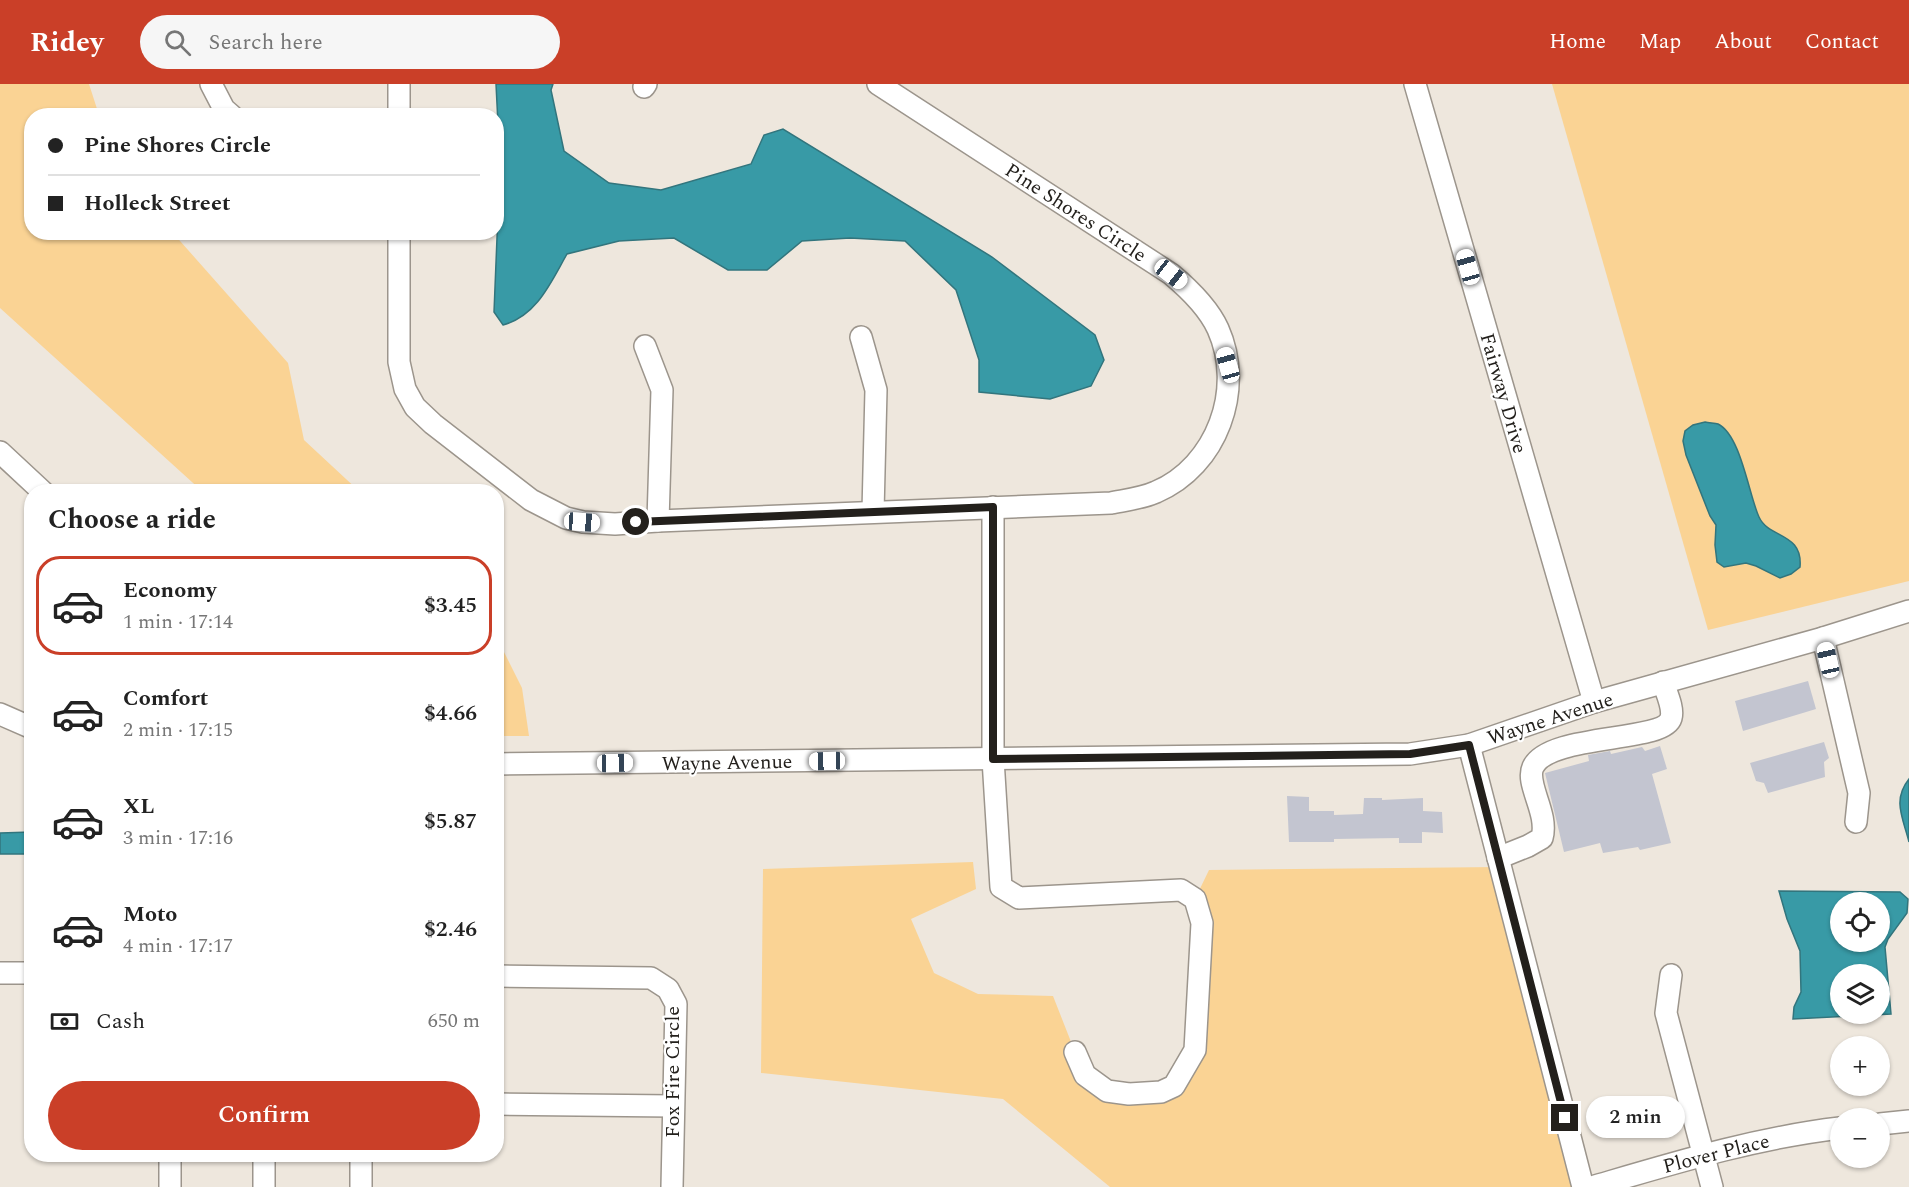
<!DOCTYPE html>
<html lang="en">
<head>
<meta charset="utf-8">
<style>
  :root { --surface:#fff; --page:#f6f6f6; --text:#222; --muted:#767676; --line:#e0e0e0; --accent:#ca3f28 }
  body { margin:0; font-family:Spectral,serif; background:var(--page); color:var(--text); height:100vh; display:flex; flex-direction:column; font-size:22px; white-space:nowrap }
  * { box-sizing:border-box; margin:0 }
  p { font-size:20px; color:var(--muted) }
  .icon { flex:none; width:33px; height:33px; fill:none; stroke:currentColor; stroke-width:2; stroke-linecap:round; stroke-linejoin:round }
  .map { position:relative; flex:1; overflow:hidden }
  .drawer { position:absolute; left:24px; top:400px; width:480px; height:678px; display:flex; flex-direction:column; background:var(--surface); border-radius:24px; box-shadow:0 2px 4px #0004 }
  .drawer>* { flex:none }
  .hud { position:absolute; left:24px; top:24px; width:480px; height:132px; border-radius:24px; box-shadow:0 2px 4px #0004; display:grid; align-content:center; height:132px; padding:0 24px; background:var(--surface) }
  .tools { position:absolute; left:1830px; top:808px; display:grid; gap:12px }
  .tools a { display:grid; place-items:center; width:60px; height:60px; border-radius:50%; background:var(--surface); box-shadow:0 2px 4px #0004; font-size:30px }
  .end { position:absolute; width:27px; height:27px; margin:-14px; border:8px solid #23201c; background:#fff; box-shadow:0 0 0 3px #fff }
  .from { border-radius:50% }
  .bubble { position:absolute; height:42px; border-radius:21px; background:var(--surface); box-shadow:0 2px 4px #0004; font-size:20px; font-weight:600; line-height:42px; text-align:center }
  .car { position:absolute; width:18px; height:36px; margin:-18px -9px; border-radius:8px; box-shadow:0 0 4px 2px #0007; background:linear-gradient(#fff 24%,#345 0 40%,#fff 0 76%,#345 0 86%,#fff 0) }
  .hud b { display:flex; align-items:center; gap:21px; height:57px; font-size:22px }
  .hud b+b { border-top:2px solid var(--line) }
  .hud i { width:15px; height:15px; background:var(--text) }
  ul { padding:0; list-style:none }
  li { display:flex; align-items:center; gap:18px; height:99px; margin:0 12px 9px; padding:0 12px; border:3px solid transparent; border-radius:24px }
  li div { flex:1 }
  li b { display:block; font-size:22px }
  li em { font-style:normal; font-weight:600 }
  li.on { border-color:var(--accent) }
  li>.icon { width:54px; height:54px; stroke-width:1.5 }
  h2 { padding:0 24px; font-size:27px; line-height:72px }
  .pay { display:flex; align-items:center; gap:15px; height:66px; padding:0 24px; font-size:22px }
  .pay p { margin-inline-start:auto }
  .cta { display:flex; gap:12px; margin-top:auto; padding:12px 24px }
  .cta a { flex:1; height:69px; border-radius:36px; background:var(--accent); color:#fff; font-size:24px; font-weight:600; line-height:69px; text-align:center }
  header { display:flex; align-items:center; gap:36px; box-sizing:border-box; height:84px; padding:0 30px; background:var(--accent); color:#fff }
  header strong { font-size:28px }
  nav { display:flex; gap:33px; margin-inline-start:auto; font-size:21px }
  .search { width:420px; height:54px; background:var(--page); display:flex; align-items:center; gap:15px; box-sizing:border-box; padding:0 21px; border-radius:33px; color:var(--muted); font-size:22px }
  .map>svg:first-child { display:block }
  .green { fill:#fad394 }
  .water { fill:#389aa6; stroke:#32757d; stroke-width:1.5; fill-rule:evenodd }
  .building { fill:#c3c5d0 }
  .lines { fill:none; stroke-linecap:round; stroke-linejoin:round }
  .minor-casing { stroke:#9c958c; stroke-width:24 }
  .minor { stroke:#fff; stroke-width:21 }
  .route { stroke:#23201c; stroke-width:8 }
  .labels { text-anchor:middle; stroke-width:4.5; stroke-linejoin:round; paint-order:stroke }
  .street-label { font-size:20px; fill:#23201c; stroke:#fff }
</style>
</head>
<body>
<header>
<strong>Ridey</strong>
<div class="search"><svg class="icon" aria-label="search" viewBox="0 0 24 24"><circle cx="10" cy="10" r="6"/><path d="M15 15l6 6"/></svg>Search here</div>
<nav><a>Home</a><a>Map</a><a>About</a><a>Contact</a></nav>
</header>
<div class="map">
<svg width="1909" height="1103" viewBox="0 0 1909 1103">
  <rect width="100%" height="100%" fill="#eee7dd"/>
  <g class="green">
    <polygon points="0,0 89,0 99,31 32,32 32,148 173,149 288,279 304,356 360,408 203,408 0,224"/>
    <polygon points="1552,0 1909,0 1909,497 1708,546"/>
    <polygon points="497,554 522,604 529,652 497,652"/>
    <polygon points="973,778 976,805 911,835 934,889 978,910 1053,912 1075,968 1107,1007 1161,1008 1195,966 1195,815 1209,786 1500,783 1587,1103 1110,1103 1003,1015 761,989 763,785"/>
  </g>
  <g class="water">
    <path d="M496 0H553L551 6 564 67 609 99 661 106 751 80 764 51 783 45 992 173 1095 251 1104 276 1091 302 1050 315 979 308V276L956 206 905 157 850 154 802 157 767 186H728L674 154 619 157 567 170C551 198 537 232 503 241L494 228 500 80Z"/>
    <path d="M1705 338C1709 339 1715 339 1718 340 1741 351 1749 412 1759 433 1769 455 1803 448 1800 483L1791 490 1780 494 1756 482 1746 479 1724 483 1717 478 1715 461 1716 441 1710 432 1686 371 1683 357 1685 347 1693 341Z"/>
    <path d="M1909 695V758C1903 734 1892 716 1909 695Z"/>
    <polygon points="31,748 31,770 0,770 0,749"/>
    <path d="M1779 807 1900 808 1908 815 1907 829 1888 855 1885 863 1891 930 1793 935 1794 923 1801 908 1800 867 1787 835ZM1840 819H1880V858H1840ZM1840 891H1880V930H1840Z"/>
  </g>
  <g class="building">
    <polygon points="1808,597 1816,625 1743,647 1735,617"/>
    <polygon points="1824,658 1829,674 1824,678 1825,693 1768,709 1764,699 1756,697 1750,679"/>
    <polygon points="1660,662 1667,685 1652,690 1671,759 1640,766 1638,763 1603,769 1600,759 1564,768 1545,689 1589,677 1588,671 1610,667 1611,670 1642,663 1645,667"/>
    <polygon points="1287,712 1309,713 1309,727 1334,727 1334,731 1363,730 1364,714 1382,714 1382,716 1423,714 1423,727 1442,728 1443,749 1422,748 1422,759 1399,759 1399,754 1334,755 1334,758 1289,758"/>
  </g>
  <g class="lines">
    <g class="minor-casing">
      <g id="minor">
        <polyline points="211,0 224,25 232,32"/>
        <polyline points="399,0 399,32"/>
        <polyline points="1415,0 1594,618"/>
        <polyline points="644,3 646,0"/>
        <path d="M399 148V278L405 305 415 323 433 340 531 416 566 434 583 438 615 440 658 437 1111 419C1126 416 1143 414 1156 408 1217 382 1245 305 1218 245 1208 223 1189 205 1171 190L878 0"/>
        <polyline points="861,253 876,306 873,428"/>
        <polyline points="645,262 662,306 658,437"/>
        <polyline points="0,368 43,408"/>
        <polyline points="993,423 993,675 1001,803 1019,814 1181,806 1195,815 1202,839 1195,966 1174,1002 1161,1008 1129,1010 1107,1007 1085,991 1075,968"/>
        <polyline points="1823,554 1859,709 1856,738"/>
        <polyline points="0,630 32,644"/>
        <polyline points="1469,661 1583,1103"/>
        <polyline points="496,680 1410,670 1469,661 1594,618 1823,554 1909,527"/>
        <path d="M1498 774 1528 762 1542 754C1549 729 1525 700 1533 683 1549 649 1664 659 1671 634 1674 624 1666 608 1663 598"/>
        <polyline points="0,889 32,889"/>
        <polyline points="1671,891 1666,929 1712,1103"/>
        <polyline points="496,892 651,894 668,905 676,920 672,1103"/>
        <polyline points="496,1020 673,1022"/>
        <polyline points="1880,1040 1909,1037"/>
        <polyline points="170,1071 170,1103"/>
        <polyline points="264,1103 264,1071"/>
        <polyline points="361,1103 361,1071"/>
        <path d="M1592 1103C1674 1079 1755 1054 1840 1044"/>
      </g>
    </g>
    <use href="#minor" class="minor"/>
  </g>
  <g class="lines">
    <polyline class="route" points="636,438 993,423 993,675 1410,670 1469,661 1565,1034"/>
  </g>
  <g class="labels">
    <g class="street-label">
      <text transform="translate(1076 128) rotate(33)" y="7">Pine Shores Circle</text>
      <text transform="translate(1504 309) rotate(74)" y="7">Fairway Drive</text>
      <text transform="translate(1550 634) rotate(-18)" y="7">Wayne Avenue</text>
      <text transform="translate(727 678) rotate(-1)" y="7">Wayne Avenue</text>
      <text transform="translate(672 988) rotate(-90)" y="7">Fox Fire Circle</text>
      <text transform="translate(1716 1069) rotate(-14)" y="7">Plover Place</text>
    </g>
  </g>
</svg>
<div class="tools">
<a><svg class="icon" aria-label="locate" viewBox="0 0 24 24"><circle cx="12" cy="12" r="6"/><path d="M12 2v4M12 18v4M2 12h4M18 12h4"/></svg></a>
<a><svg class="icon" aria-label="layers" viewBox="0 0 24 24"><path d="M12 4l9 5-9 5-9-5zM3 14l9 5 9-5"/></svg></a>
<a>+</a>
<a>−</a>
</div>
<i class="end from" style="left:636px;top:438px"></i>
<i class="end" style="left:1565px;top:1034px"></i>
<div class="bubble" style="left:1586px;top:1012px;width:99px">2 min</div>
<i class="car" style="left:1468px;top:183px;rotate:344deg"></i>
<i class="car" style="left:1171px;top:190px;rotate:128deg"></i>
<i class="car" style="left:1228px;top:281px;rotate:344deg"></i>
<i class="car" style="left:582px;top:438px;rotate:94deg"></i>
<i class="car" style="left:1828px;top:576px;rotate:347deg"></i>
<i class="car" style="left:827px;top:677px;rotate:269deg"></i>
<i class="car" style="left:615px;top:679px;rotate:89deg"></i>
<div class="hud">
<b><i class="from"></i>Pine Shores Circle</b>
<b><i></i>Holleck Street</b>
</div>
<section class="drawer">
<h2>Choose a ride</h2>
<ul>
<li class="on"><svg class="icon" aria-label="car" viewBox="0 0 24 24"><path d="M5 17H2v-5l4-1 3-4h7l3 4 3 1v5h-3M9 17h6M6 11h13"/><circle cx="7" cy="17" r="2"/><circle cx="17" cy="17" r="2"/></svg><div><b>Economy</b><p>1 min · 17:14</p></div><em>$3.45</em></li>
<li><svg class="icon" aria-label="car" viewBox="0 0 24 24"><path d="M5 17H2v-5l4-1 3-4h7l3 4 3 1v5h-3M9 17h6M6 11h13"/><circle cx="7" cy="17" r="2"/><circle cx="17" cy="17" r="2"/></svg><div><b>Comfort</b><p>2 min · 17:15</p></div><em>$4.66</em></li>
<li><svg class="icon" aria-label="car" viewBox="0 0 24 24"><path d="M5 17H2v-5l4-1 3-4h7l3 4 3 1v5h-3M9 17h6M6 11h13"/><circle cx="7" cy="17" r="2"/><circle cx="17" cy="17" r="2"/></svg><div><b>XL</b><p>3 min · 17:16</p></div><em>$5.87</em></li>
<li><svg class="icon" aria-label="car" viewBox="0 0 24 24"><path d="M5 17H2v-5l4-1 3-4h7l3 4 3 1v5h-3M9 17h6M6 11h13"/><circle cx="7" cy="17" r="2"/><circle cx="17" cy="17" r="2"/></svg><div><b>Moto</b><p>4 min · 17:17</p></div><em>$2.46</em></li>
</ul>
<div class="pay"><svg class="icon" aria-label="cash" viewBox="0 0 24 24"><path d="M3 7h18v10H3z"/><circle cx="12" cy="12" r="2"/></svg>Cash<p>650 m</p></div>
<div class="cta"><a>Confirm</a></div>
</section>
</div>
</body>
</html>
